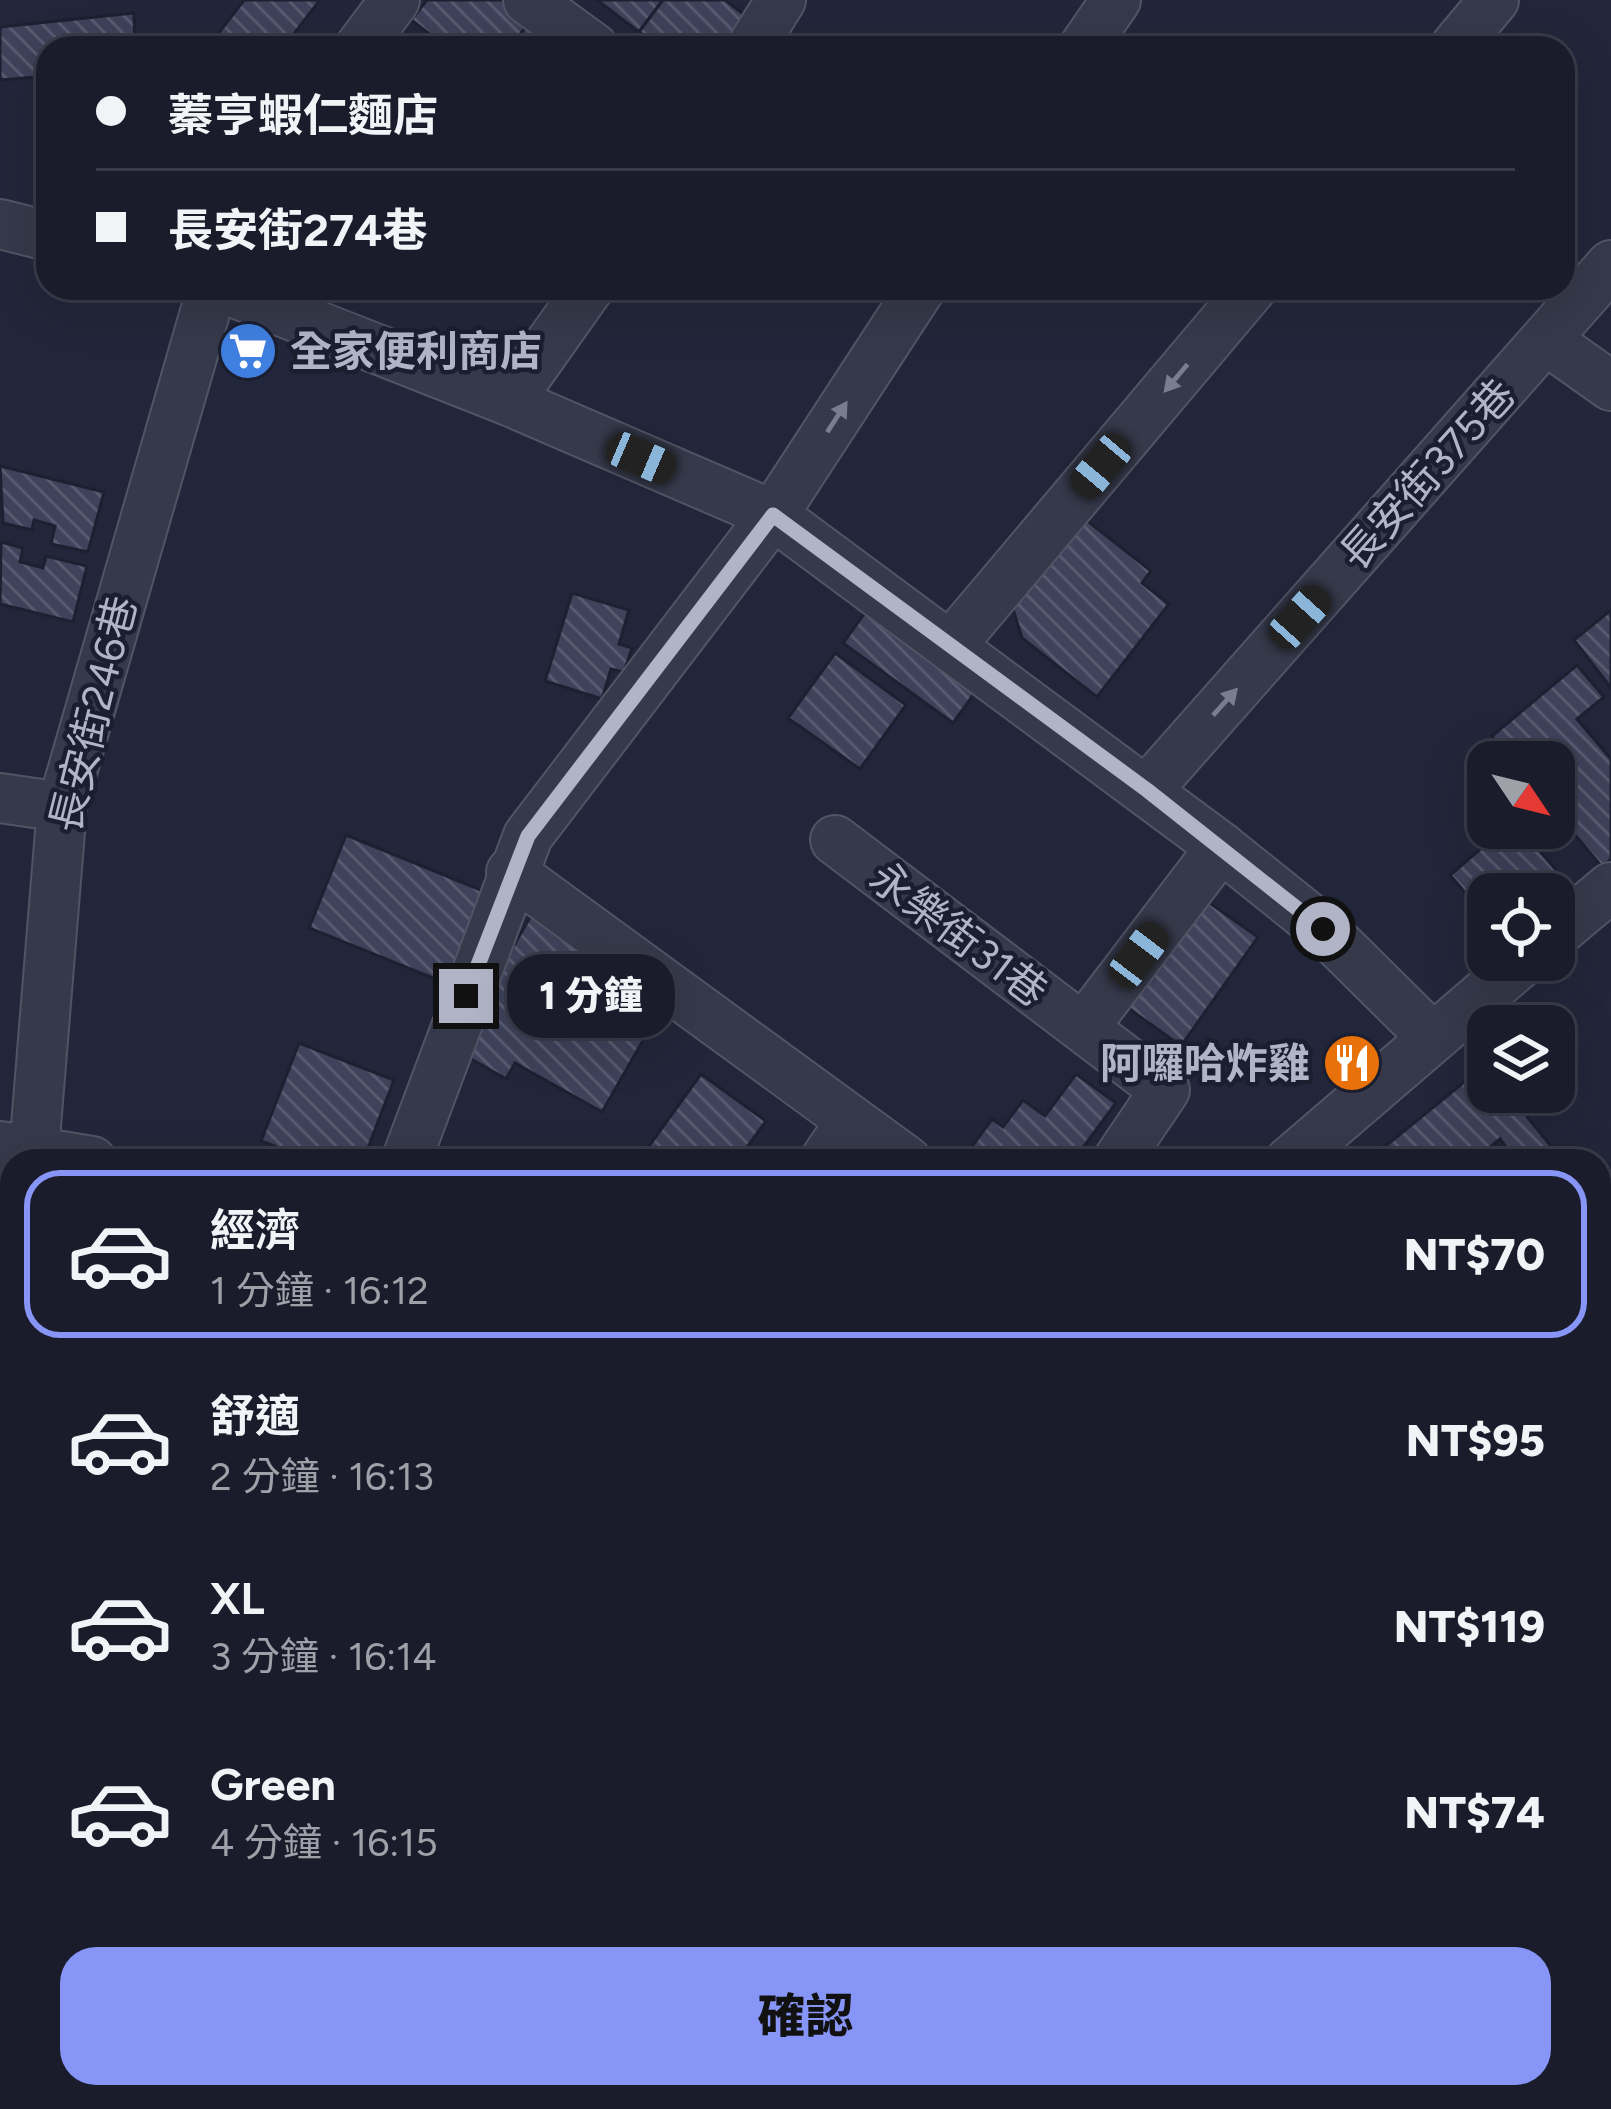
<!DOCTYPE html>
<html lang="zh-TW">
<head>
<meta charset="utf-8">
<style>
  :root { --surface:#1a1c2c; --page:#272938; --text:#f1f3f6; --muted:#9fa1a9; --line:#383a48; --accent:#8695f6 }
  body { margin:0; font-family:Figtree,"Noto Sans TC",sans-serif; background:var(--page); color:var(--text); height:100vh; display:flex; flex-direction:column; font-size:45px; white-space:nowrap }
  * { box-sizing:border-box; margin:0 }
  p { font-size:39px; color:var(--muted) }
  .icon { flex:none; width:66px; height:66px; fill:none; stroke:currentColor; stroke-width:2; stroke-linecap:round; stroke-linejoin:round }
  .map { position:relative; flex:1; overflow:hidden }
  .details { position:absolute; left:0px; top:1149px; width:1611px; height:960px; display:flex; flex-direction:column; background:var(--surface); border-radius:36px 36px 0 0; box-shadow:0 12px 48px #0002,0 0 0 3px var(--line) }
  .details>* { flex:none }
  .hud { position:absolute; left:36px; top:36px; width:1539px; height:264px; border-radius:36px; box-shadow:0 12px 48px #0002,0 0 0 3px var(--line); display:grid; align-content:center; height:264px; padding:0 60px; background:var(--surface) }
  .needle { width:78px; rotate:125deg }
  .controls { position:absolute; left:1467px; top:741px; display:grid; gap:24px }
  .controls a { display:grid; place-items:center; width:108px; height:108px; border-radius:24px; background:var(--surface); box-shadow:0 12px 48px #0002,0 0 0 3px var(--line); font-size:60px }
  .end { position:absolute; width:54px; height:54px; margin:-27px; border:15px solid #b1b4c6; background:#111; box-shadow:0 0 0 6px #111 }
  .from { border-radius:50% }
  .bubble { position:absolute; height:84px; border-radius:36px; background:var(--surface); box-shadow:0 12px 48px #0002,0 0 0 3px var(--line); font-size:39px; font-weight:800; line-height:84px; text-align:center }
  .car { position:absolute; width:36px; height:72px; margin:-36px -18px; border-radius:15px; box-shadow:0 0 9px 3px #0007; background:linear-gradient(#222 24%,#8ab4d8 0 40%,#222 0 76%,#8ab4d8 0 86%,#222 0) }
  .hud b { display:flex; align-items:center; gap:42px; height:114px; font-size:45px }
  .hud b+b { border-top:3px solid var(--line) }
  .hud i { width:30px; height:30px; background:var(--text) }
  ul { padding:21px 0 0; list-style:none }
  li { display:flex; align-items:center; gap:36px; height:168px; margin:0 24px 18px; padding:0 36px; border:6px solid transparent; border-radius:36px }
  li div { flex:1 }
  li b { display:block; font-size:45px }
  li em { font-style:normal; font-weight:800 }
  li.on { border-color:var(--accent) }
  li>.icon { width:108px; height:108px; stroke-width:1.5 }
  .button { display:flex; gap:24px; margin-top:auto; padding:24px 60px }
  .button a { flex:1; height:138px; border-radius:36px; background:var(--accent); color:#111; font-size:48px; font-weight:800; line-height:138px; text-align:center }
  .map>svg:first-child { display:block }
  .building { fill:url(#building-back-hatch); stroke:#1d2031; stroke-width:3 }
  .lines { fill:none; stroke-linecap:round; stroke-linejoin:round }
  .minor-casing { stroke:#515465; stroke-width:52 }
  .minor { stroke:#36394a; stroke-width:48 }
  .oneway { fill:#7a7d8e }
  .route { stroke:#b1b4c6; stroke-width:15 }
  .labels { text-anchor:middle; stroke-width:9; stroke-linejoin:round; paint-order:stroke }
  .poi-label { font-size:42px; font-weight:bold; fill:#b1b4c6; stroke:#1b1e2f; text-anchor:start }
  .street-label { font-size:42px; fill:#b1b4c6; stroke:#1b1e2f }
</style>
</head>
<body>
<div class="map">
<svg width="1611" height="2109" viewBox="0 0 1611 2109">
  <defs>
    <pattern id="building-back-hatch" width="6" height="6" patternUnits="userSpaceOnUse" patternTransform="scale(3)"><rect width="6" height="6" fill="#3e425a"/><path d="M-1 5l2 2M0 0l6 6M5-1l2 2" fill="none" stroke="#585b70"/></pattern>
  </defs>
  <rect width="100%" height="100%" fill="#22263a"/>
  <g class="building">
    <polygon points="244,0 320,0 283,48 207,48"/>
    <polygon points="427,0 512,0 534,16 510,48 448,48 411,20"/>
    <polygon points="597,0 663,0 639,32"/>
    <polygon points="663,0 725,0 762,28 747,48 660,48 639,32"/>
    <polygon points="134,13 135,48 48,48 48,76 0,80 0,27"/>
    <polygon points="534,16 575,48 510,48"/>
    <polygon points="0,466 104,492 88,552 51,544 55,526 34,520 32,530 3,523"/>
    <polygon points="1080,515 1151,571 1142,583 1169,604 1097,697 1022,638 1011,603"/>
    <polygon points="1,542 23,548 20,562 43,568 46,556 87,566 73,622 0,604"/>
    <polygon points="572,593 629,610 619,644 632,648 624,672 611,669 602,699 545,681"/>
    <polygon points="877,596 987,676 953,723 843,643"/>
    <polygon points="1611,610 1611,688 1574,640"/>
    <polygon points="835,653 906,705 860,769 788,718"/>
    <polygon points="1577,665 1604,697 1577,719 1611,759 1611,859 1602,867 1554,810 1554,762 1514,762 1492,736"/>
    <polygon points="1505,828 1520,828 1563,878 1545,894 1488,894 1488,920 1450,875"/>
    <polygon points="346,835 503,899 465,991 309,928"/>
    <polygon points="1180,882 1258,937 1181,1046 1103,990"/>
    <polygon points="536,907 591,939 577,963 660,1011 602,1112 515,1063 506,1079 454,1049"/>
    <polygon points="299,1043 394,1080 363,1161 313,1161 261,1141"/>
    <polygon points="1485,1065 1488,1092 1507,1092 1555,1151 1543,1161 1517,1161 1500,1139 1473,1161 1367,1161"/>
    <polygon points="701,1074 766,1121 737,1161 638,1161"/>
    <polygon points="1076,1074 1116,1103 1073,1161 979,1161 967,1153 992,1119 1003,1127 1023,1100 1045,1116"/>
    <polygon points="0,1480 12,1483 12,1554 4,1596 0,1595"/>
    <polygon points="1611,1564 1611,1678 1599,1687 1599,1573"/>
    <polygon points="1611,1678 1611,1706 1599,1689"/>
    <polygon points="1599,1803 1611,1816 1611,1923 1603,1931"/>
    <polygon points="195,2097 285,2097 282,2109 191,2109"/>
    <polygon points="446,2097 530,2097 522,2109 463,2109"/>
    <polygon points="1153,2097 1266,2097 1256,2109 1162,2109"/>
    <polygon points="1347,2097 1413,2097 1427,2108 1338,2109"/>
  </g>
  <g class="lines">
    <g class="minor-casing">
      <g id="minor">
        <polyline points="528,0 594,48"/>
        <polyline points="359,48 395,0"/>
        <polyline points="751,48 781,0"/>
        <polyline points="1083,48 1116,0"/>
        <polyline points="1454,48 1494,0"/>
        <polyline points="0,224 48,236"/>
        <polyline points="222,288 509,401 773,515 1221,847 1323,929 1432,1037"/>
        <polyline points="1546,340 1611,386"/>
        <polyline points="509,401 589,288"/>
        <polyline points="951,645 1252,288"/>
        <polyline points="1147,790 1611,265"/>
        <polyline points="0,798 62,807"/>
        <polyline points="835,840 1165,1090 1117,1161"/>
        <polyline points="511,872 907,1161"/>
        <polyline points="1554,935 1611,887"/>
        <polyline points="1084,1027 1221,847"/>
        <polyline points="0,1146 92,1161"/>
        <polyline points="34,1150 62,807 212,288"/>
        <polyline points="406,1161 528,836 773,515 921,288"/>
        <polyline points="824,1161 851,1121"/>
        <polyline points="1290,1161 1524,960"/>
        <polyline points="1599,1445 1611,1436"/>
        <polyline points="0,1682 12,1684"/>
        <polyline points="1599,1774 1611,1787"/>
        <polyline points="910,2097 928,2109"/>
        <polyline points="1519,2097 1531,2109"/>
        <polyline points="580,2109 588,2097"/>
      </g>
    </g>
    <use href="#minor" class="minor"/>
  </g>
  <defs><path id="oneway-solid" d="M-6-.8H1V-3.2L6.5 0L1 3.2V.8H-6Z" transform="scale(3)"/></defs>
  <g class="oneway">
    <use href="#oneway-solid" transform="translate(1176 378) rotate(130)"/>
    <use href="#oneway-solid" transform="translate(837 417) rotate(-57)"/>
    <use href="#oneway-solid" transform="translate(1225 702) rotate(-48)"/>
  </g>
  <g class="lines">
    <polyline class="route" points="466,996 528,836 773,515 1147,790 1323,929"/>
  </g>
  <defs>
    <g id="supermarket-disc" transform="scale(3)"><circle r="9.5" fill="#3f7fe0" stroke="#1b1e2f"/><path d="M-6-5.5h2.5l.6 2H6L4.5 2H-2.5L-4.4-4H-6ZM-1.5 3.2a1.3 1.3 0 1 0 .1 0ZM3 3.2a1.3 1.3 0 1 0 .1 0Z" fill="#fff"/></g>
    <g id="restaurant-disc" transform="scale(3)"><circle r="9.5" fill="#e8710a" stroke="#1b1e2f"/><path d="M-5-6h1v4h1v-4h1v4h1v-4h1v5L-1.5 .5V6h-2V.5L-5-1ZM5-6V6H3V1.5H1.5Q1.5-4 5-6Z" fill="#fff"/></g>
  </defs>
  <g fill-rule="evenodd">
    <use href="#supermarket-disc" x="248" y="351"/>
    <use href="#restaurant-disc" x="1352" y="1063"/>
  </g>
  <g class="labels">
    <g class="poi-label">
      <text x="290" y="366">全家便利商店</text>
      <text x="1310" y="1078" text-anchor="end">阿囉哈炸雞</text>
    </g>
    <g class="street-label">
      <text transform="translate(1427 474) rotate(-48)" y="15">長安街375巷</text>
      <text transform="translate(93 714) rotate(-76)" y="15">長安街246巷</text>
      <text transform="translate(959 934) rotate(37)" y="15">永樂街31巷</text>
    </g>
  </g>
</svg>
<div class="controls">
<a><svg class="needle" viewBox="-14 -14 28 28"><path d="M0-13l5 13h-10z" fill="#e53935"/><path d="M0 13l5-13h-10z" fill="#9fa1a9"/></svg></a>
<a><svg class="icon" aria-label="locate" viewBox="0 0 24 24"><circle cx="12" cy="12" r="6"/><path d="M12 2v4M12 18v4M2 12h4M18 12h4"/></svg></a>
<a><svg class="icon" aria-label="layers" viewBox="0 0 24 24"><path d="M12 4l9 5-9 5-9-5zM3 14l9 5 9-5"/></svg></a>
</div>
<i class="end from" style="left:1323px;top:929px"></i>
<i class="end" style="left:466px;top:996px"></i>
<div class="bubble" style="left:507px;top:954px;width:168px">1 分鐘</div>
<i class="car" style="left:641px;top:458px;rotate:113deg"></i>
<i class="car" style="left:1101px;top:466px;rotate:220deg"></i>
<i class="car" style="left:1300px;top:617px;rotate:42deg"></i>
<i class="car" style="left:1139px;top:955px;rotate:37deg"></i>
<div class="hud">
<b><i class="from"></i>蓁亨蝦仁麵店</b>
<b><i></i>長安街274巷</b>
</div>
<section class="details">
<ul>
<li class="on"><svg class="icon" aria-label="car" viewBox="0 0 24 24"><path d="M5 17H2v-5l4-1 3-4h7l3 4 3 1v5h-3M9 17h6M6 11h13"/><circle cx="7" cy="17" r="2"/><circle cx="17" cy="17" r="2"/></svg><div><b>經濟</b><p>1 分鐘 · 16:12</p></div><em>NT$70</em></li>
<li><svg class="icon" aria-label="car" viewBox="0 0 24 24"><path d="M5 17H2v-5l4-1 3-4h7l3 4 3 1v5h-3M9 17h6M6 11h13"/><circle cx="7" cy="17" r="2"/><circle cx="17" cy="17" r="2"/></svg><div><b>舒適</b><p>2 分鐘 · 16:13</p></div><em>NT$95</em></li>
<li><svg class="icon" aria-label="car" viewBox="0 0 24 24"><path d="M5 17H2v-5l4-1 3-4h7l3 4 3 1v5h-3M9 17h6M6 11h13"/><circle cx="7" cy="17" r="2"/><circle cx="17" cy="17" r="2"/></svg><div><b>XL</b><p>3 分鐘 · 16:14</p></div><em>NT$119</em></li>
<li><svg class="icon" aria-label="car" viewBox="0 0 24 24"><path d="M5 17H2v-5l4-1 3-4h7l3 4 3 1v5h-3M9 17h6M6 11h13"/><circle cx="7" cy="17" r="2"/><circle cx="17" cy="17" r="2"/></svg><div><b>Green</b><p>4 分鐘 · 16:15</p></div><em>NT$74</em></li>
</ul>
<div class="button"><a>確認</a></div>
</section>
</div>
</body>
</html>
